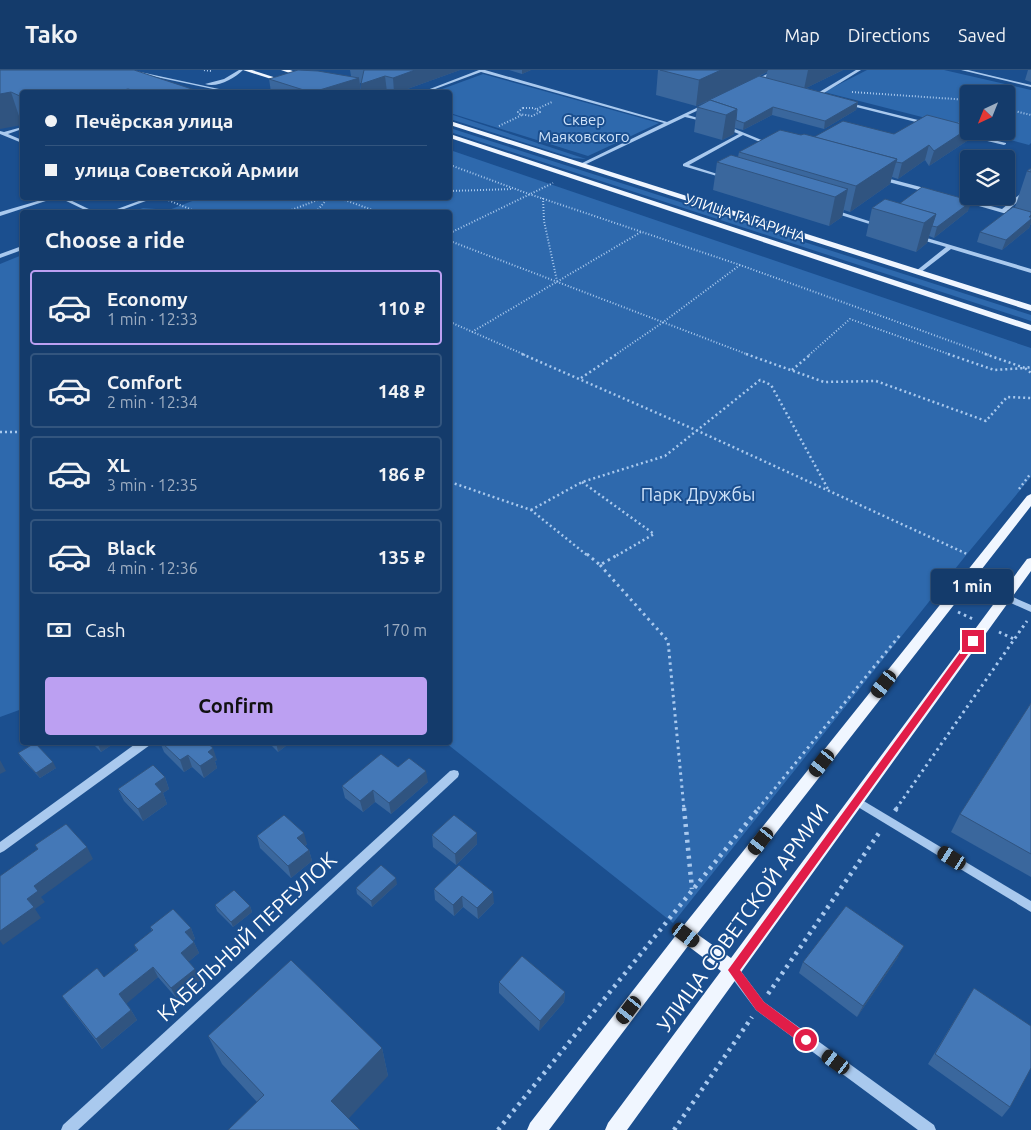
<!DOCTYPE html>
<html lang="en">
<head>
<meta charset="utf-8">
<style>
  :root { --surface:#143b6b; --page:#1d4271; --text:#f1f3f6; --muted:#9dadc1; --line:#33557e; --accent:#bca0f2 }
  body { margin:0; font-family:Ubuntu,sans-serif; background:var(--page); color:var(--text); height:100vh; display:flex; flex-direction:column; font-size:19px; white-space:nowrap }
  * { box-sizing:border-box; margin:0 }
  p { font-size:16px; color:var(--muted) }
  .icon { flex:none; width:28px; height:28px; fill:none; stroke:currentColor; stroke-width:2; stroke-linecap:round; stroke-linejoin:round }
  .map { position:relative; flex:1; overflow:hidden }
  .drawer { position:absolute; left:20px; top:140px; width:432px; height:535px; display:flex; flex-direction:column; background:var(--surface); border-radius:5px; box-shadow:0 1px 4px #0004,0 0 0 1px var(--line) }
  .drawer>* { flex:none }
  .top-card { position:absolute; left:20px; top:20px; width:432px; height:110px; border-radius:5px; box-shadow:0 1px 4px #0004,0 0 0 1px var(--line); display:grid; align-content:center; height:110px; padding:0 25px; background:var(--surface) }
  .needle { width:32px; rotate:223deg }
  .controls { position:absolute; left:960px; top:15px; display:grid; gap:10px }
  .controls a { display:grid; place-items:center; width:55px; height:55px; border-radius:5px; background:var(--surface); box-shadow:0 1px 4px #0004,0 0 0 1px var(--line); font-size:25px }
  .end { position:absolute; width:22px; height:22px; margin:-11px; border:6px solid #e11d48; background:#fff; box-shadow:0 0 0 2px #fff }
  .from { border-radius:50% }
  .bubble { position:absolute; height:35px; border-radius:5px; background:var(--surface); box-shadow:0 1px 4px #0004,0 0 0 1px var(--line); font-size:16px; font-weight:700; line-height:35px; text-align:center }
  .car { position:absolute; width:15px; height:30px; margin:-15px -8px; border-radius:6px; box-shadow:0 0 4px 1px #0007; background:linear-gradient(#222 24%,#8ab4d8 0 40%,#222 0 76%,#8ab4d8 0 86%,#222 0) }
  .top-card b { display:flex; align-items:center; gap:18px; height:48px; font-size:19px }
  .top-card b+b { border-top:1px solid var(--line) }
  .top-card i { width:12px; height:12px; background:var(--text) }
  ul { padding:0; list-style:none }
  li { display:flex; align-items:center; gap:15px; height:75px; margin:0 10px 8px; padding:0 15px; border:2px solid var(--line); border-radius:5px }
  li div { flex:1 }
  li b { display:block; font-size:19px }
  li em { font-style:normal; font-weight:700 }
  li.active { border-color:var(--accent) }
  li>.icon { width:45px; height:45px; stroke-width:1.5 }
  h2 { padding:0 25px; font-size:22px; line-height:60px }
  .pay { display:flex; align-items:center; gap:12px; height:55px; padding:0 25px; font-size:19px }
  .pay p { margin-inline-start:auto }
  .button { display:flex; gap:10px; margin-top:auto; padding:10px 25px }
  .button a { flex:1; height:58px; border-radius:5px; background:var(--accent); color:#111; font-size:20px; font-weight:700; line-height:58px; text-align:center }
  header { display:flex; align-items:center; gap:30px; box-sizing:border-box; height:70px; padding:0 25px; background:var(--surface); border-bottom:1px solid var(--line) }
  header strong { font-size:24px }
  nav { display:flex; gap:28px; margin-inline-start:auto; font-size:18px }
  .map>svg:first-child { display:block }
  .green { fill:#2e69ad }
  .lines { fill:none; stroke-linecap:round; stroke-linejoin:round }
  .path-far3 { stroke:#a9c9ee; stroke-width:2; stroke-dasharray:1 2; stroke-linecap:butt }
  .path-far2 { stroke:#a9c9ee; stroke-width:2.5; stroke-dasharray:2 3; stroke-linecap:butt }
  .path-far1 { stroke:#a9c9ee; stroke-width:3; stroke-dasharray:2.5 4; stroke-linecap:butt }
  .path { stroke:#a9c9ee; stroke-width:4.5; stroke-dasharray:3 5; stroke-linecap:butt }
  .minor { fill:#a9c9ee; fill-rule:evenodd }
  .major { fill:#f0f6ff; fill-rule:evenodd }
  .wall { fill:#3a679d; fill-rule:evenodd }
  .shaded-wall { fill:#305480 }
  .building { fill:#4478b7; stroke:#305480 }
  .route { fill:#e11d48 }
  .labels { text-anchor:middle; stroke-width:4; stroke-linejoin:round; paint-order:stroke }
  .far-park-label { font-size:15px; fill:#cfe3fa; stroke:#1b4f8f }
  .far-street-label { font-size:15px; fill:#fff; stroke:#1b4f8f }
  .park-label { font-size:18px; fill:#cfe3fa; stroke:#1b4f8f }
  .near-street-label { font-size:21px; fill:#fff; stroke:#1b4f8f }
</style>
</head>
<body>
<header>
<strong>Tako</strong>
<nav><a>Map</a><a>Directions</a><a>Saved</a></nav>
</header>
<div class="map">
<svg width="1031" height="1060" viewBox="0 0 1031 1060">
  <rect width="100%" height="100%" fill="#1b4f8f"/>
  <g class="green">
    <polygon points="867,0 944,0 1031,20 1031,73 1029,75 977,61 1006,61 1006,24 969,24 969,59 824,22"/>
    <polygon points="483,4 659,53 588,86 450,43 450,22 434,22"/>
    <polygon points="450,44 586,89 573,88 450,49"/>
    <polygon points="450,58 1031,245 1031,251 450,62"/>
    <polygon points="450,80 1031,278 1031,407 967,484 673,853 446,673 450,672 450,142 132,142 143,138 169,140 200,128 450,128"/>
    <polygon points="22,185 22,639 0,647 0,194"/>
  </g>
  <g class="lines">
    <g class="path-far3">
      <polyline points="204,0 211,1"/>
      <polyline points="852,22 969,30"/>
      <polygon points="523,38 534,38 540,42 532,46 519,44 518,42"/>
      <polyline points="537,39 552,32"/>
      <polyline points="1006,39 1031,45"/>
      <polyline points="959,53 969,47"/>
      <polyline points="499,56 522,45"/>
      <polyline points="450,95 529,124 740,195 989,285"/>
      <polyline points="450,121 513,119"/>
      <polyline points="163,128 197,142"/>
      <polyline points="339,128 378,142"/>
      <polyline points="543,128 544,151 557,211"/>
      <polyline points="286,142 323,128"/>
      <polyline points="316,142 328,128"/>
      <polyline points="450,163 553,113"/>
      <polyline points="450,171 749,285"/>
      <polyline points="450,252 525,285"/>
      <polyline points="472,262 641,162"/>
      <polyline points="615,285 662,253 740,195"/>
      <polyline points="809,285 850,249 951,285"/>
    </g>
    <g class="path-far2">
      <polyline points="522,284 698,361 967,484"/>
      <polyline points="746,284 824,312 876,311 986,351 1007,327 1031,328"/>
      <polyline points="948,284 994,300 1025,298 1031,303"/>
      <polyline points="985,284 1025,298 1031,297"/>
      <polyline points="792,300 811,284"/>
      <polyline points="581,308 617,284"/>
      <polyline points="0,362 22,362"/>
      <polyline points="450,412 531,440 588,486"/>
      <polyline points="582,412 654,464 616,486"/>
      <polyline points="1019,419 1031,403"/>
      <polyline points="531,440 582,412 665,386 760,310 771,315 828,419"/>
    </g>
    <g class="path-far1">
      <polyline points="587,484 600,495 619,484"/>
      <polyline points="600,495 668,571 684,739"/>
      <polyline points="958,542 973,549"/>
      <polyline points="999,562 1014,569"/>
      <polyline points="758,739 900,565"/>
      <polyline points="896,739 1027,551"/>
    </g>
    <g class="path">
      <polyline points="684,738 692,819"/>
      <polyline points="895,741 897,738"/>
      <polyline points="768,924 881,760"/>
      <polyline points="498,1060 759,738"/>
      <polyline points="674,1060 752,947"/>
    </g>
    <g class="minor">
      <polygon points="123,0 131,0 233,22 227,22"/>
      <path d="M239 0H243C234 9 217 18 205 14L224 9Z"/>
      <polygon points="479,0 485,0 667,52 705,34 707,36 688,45 708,51 706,52 685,47 582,96 580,96 580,94 664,53 481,2 427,22 422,22"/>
      <polygon points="775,0 780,0 754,13 751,12"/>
      <polygon points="856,0 861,0 819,26 809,24 811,23 816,24"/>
      <polygon points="961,0 968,0 1031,15 1031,17"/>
      <polygon points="846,32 930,53 930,54 928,55 844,34"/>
      <polygon points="721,55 725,55 771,74 767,75 743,65 689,95 727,107 727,109 683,96 683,94 739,64 721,57"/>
      <polygon points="22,57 22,59 8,64 22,70 22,73 0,64 0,61 4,62"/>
      <polygon points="960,62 1006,73 1006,74 1004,75 958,64 958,63"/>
      <polygon points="879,106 932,120 933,121 930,123 877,109 876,108"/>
      <polygon points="1031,115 1031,120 1007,141 1031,147 1031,151 958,130 961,128 1002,139"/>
      <polygon points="48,128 55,128 0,146 0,142"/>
      <polygon points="60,128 66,128 95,142 89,142"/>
      <polygon points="147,128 154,128 116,142 109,142"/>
      <polygon points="831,140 835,140 884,156 879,157 831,142"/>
      <polygon points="917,165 1031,199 1031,203 951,179 920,203 916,203 916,201 946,177 915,168 914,167"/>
      <polygon points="22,176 22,180 0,188 0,184"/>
      <polygon points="967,507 1031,535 1031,542 964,512 963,510"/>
      <polygon points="138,672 151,672 150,675 4,781 0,783 0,772"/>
      <polygon points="454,700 458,701 459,704 458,707 78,1060 61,1060 63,1055 450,701"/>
      <polygon points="857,727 1031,831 1031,842 853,734 852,731 853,728"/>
      <polygon points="733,894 737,896 764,932 934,1055 936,1060 918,1060 756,940 729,904 727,900 729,896"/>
    </g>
    <g class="major">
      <polygon points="243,0 252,0 320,22 312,22"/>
      <polygon points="281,0 290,0 309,7 304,8"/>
      <polygon points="450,51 1031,235 1031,241 450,55"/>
      <polygon points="450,64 1031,255 1031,261 450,68"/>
      <polygon points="1031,424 1031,436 697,864 731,888 1027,489 1031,488 1031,501 627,1060 605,1060 608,1053 721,901 688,876 549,1060 527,1060 530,1053 680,860 1027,426"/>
    </g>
  </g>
  <g class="wall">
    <polygon points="0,0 201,22 22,22 22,56 22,55"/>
    <polygon points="350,0 460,0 399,22 361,22 361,13 360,13 361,22 271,22 269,9 351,6"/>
    <polygon points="509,0 531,0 522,4"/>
    <path d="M658 0H843L806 18 858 32 856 40 824 59 772 45 743 60 735 58 734 64 722 70 694 62 697 37 707 31 696 36 656 25ZM767 2 766 7 760 6Z"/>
    <polygon points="1028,0 1031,0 1031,12 1025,10"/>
    <polygon points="894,64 967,71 929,96 925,90 898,109 892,107 890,114 850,142 844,140 842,147 829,156 713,120 717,92 738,87 739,82 801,65 814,67"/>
    <polygon points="1031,98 1031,153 1029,158 1002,180 977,172 980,162 1015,137 1027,101"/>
    <polygon points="872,138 968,141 934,168 929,166 927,173 916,182 866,166"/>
    <polygon points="1031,633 1031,807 951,762 960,744"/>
    <polygon points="91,672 116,672 101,682"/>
    <polygon points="160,672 206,672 217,690 215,691 217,698 204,708 192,697 184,702 164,682"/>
    <polygon points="268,672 291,672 278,682"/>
    <polygon points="18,683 56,698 40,708 22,689"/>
    <polygon points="398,697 428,712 391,744 375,732 363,742 345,728 342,716"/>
    <polygon points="165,707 169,719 163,723 167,734 143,751 124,731 118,719"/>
    <polygon points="477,763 477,774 456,795 433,777 432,765"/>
    <polygon points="257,766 307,774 305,776 309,780 312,791 291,808 260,778"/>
    <polygon points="397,814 372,837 357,824 356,818"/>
    <polygon points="434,819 494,833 478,849 463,837 454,846 435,830"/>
    <polygon points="215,835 250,836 252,842 233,857 217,841"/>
    <polygon points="150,857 191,858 195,869 193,870 199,883 188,892 200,910 177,929 158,907 126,933 131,940 137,950 102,979 69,936 62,926 104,907 137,881 134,875 152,861"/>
    <polygon points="898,887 857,947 799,903 803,892"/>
    <polygon points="499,912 565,922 564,932 539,961 499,923"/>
    <polygon points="974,918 1010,1037 1002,1047 928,994"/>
    <polygon points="208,966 382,978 388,1006 257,1032 222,994"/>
  </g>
  <g class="shaded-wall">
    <polygon points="415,0 460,0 399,22 394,22 393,8"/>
    <polygon points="522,0 531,0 522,4"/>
    <polygon points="721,0 768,0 767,2 696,36 699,10"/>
    <polygon points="808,0 843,0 804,19"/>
    <polygon points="385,6 387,22 361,22 361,14"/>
    <polygon points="359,8 361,22 313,22"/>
    <polygon points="128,19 129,22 115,22"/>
    <polygon points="11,22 22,55 0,59 0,24"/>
    <polygon points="858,32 856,40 824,59 825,51"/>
    <polygon points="773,37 772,45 743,60 744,53"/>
    <polygon points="737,39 734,64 722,70 726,45"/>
    <polygon points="969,58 969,61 970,61 967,71 929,96 934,81"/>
    <polygon points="929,75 925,90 898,109 902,93"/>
    <polygon points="897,89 890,114 850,142 856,116"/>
    <polygon points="848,119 842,147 829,156 835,127"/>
    <polygon points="972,131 968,141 934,168 937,157"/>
    <polygon points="936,144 927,173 916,182 924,153"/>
    <polygon points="1031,145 1031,153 1029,158 1002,180 1006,170"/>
    <polygon points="97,672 116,672 101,682"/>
    <polygon points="276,672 291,672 278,682"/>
    <polygon points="213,678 217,690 215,691 217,698 204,708 200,696 208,682"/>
    <polygon points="188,685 192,697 184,702 180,690"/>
    <polygon points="0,690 6,701 0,704"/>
    <polygon points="53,692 56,698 40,708 36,703"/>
    <polygon points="426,701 428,712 391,744 389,733"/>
    <polygon points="165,707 169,719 163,723 167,734 143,751 138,739 155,714"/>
    <polygon points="373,720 375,732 363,742 360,731"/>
    <polygon points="304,763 307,774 300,780 297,768"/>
    <polygon points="477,763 477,774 456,795 455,784"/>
    <polygon points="87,777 93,789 41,827 45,832 35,839 41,848 3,875 0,871 0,861 27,829 34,816"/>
    <polygon points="309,780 312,791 291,808 288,796"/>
    <polygon points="396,808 397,814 372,837 371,831"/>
    <polygon points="493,822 494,833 478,849 477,838"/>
    <polygon points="462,826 463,837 454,846 453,835"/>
    <polygon points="250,836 252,842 233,857 231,852"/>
    <polygon points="191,858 195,869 190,873 185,862"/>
    <polygon points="194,872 199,883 186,894 181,883"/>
    <polygon points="904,876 898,887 857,947 863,936"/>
    <polygon points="153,897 158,907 125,935 119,924"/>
    <polygon points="195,899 200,910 177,929 171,918"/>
    <polygon points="565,922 564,932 539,961 540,951"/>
    <polygon points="131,940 137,950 102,979 96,969"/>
    <polygon points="382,978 388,1006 340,1058 331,1031"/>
  </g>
  <g class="building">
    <polygon points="0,0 134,0 201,22 139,22 128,19 115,22 22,22 22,27 11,22 0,24"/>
    <polygon points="298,0 318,1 359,8 313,22 310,22 269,9"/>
    <polygon points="364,0 415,0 393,8 385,6 361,14"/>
    <polygon points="660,0 721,0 699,10"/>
    <polygon points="759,6 858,32 825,51 773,37 744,53 736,50 737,39 710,30 707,31"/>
    <polygon points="710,30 737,39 726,45 697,37"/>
    <polygon points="927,45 969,56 969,58 934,81 929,75 902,93 896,92 897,89 814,67 843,51 894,64"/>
    <polygon points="780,60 801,65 804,64 897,89 856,116 739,82"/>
    <polygon points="731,85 848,119 835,127 717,92"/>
    <polygon points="1031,98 1031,102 1027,101"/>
    <polygon points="922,117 972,131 937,157 932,156 936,144 899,134"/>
    <polygon points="885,129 936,144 924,153 872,138"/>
    <polygon points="1013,137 1031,142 1031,145 1029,147 1031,147 1031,149 1006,170 980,162"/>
    <polygon points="1031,633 1031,784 960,744"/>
    <polygon points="161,672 206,672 213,678 208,682 214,687 200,696 188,685 180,690"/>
    <polygon points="35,673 53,692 36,703 18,683"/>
    <polygon points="381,684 398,697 409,688 426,701 389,733 373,720 360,731 342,716"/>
    <polygon points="153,695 165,707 155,714 162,722 138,739 118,719"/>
    <polygon points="284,745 304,763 297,768 309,780 288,796 257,766"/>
    <polygon points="454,745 477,763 455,784 432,765"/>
    <polygon points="66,754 87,777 34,816 38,821 27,829 34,837 0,861 0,806 38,779 35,775"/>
    <polygon points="381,795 396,808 371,831 356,818"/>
    <polygon points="459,795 493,822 477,838 462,826 453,835 434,819"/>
    <polygon points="234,820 250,836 231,852 215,835"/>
    <polygon points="846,836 904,876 863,936 803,892"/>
    <polygon points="173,839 191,858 185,862 194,872 181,883 195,899 171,918 153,897 119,924 131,940 96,969 62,926 97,898 104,907 138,880 134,875 153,860 150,857"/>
    <polygon points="522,886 565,922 540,951 499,912"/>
    <polygon points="291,890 382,978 331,1031 360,1060 228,1060 264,1025 208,966"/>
    <polygon points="974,918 1031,956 1031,998 1010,1037 935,984"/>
  </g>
  <polygon class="route" points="973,568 977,571 976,573 740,900 764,932 810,966 812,970 810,974 806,976 802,974 756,940 728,900 970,569"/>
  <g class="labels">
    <g class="far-park-label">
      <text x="584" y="55">Сквер<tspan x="584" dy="17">Маяковского</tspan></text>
    </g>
    <g class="far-street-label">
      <text transform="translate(745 148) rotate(18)" y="5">УЛИЦА ГАГАРИНА</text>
    </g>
    <g class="park-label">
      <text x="698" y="431">Парк Дружбы</text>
    </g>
    <g class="near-street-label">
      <text transform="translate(743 848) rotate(-54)" y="7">УЛИЦА СОВЕТСКОЙ АРМИИ</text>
      <text transform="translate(247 867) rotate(-43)" y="7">КАБЕЛЬНЫЙ ПЕРЕУЛОК</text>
    </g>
  </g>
</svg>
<div class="controls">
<a><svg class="needle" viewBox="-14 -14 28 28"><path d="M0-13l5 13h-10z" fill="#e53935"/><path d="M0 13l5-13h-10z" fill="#9dadc1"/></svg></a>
<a><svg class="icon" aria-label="layers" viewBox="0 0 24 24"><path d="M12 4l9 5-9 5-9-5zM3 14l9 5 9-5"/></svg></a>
</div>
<i class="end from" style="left:806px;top:970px"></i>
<i class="end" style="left:973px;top:571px"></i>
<div class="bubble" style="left:931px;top:499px;width:82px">1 min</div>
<i class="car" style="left:884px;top:614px;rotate:218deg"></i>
<i class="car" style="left:822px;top:693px;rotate:218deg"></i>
<i class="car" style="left:761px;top:771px;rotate:218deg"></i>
<i class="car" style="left:952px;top:788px;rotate:302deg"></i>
<i class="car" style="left:686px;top:865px;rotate:127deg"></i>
<i class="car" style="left:629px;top:940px;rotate:217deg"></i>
<i class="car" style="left:836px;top:992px;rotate:306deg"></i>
<div class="top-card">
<b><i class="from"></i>Печёрская улица</b>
<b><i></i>улица Советской Армии</b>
</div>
<section class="drawer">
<h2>Choose a ride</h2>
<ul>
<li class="active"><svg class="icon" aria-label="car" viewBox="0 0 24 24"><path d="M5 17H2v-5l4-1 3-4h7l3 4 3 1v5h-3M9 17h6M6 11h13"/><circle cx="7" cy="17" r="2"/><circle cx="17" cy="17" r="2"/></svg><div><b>Economy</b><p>1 min · 12:33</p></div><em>110 ₽</em></li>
<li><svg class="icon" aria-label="car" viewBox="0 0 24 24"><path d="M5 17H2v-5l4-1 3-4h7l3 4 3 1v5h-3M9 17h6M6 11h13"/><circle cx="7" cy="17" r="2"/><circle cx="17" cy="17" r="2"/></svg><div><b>Comfort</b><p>2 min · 12:34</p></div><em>148 ₽</em></li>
<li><svg class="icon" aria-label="car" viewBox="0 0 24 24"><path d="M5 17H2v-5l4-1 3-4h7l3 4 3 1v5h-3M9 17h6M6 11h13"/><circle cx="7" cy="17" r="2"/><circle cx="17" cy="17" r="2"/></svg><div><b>XL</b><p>3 min · 12:35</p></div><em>186 ₽</em></li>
<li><svg class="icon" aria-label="car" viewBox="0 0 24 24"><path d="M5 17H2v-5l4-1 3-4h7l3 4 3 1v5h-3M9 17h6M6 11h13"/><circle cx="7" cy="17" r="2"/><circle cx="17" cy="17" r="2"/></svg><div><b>Black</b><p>4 min · 12:36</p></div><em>135 ₽</em></li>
</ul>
<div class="pay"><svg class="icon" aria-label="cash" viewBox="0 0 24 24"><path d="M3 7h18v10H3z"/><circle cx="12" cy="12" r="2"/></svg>Cash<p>170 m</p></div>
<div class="button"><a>Confirm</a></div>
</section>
</div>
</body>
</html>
